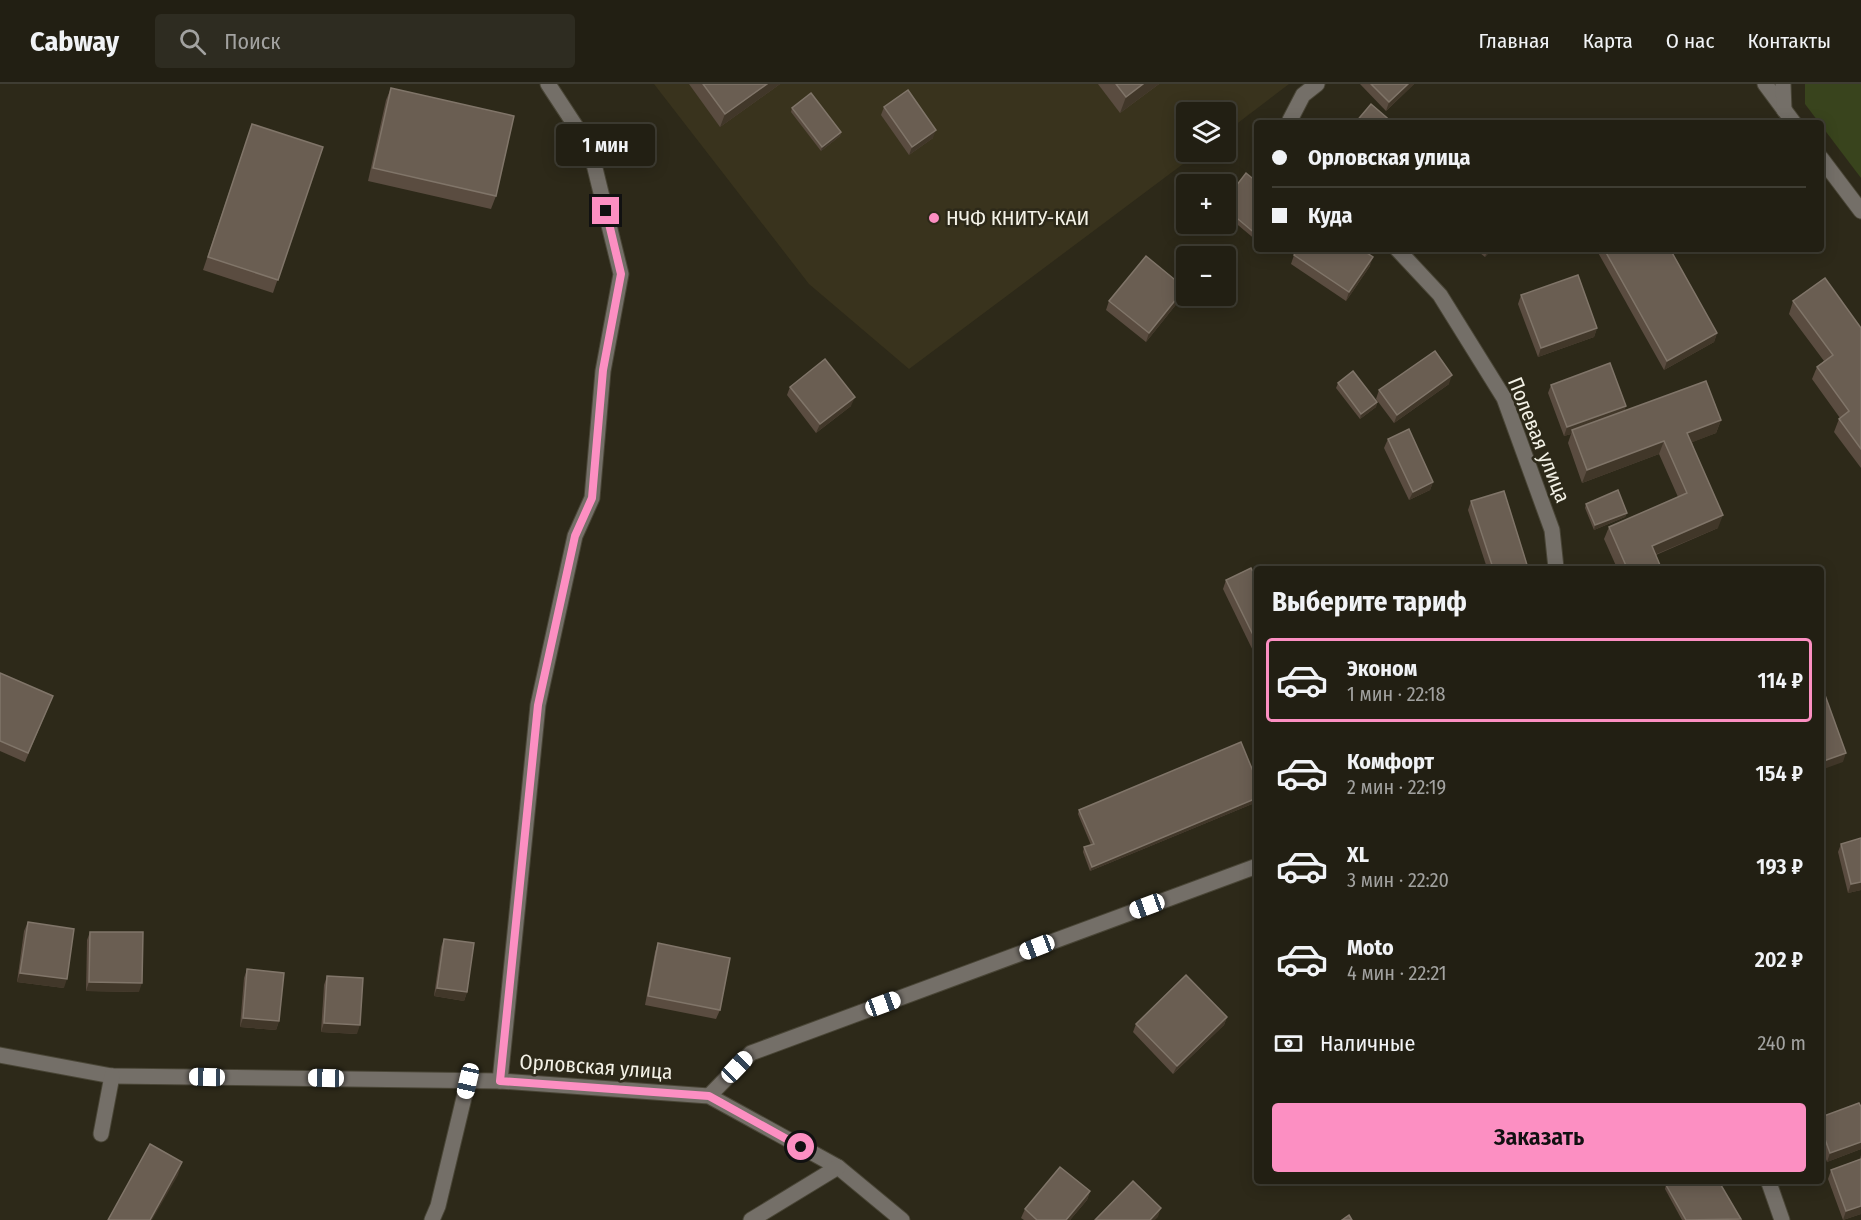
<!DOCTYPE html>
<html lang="ru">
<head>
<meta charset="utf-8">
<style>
  :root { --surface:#221f13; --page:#2e2c21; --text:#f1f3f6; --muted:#a2a2a0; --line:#3f3d33; --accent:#fc8fc2 }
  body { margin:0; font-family:"Fira Sans Condensed",sans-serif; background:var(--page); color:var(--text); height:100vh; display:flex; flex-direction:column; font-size:22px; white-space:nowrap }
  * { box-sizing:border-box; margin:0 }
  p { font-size:20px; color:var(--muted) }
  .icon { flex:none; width:33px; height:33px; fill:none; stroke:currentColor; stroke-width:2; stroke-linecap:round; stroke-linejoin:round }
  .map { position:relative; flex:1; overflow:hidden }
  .panel { position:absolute; left:1254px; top:482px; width:570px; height:618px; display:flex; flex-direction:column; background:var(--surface); border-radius:6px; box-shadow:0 3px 15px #0003,0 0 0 2px var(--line) }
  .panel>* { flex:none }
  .guide { position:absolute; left:1254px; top:36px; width:570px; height:132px; border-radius:6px; box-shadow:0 3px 15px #0003,0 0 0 2px var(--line); display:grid; align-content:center; height:132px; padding:0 18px; background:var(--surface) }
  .controls { position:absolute; left:1176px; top:18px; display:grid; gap:12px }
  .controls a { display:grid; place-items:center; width:60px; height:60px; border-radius:6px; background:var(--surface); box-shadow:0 3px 15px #0003,0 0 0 2px var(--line); font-size:30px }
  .end { position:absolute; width:27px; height:27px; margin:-14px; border:8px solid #fc8fc2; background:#111; box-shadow:0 0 0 3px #111 }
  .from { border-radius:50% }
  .bubble { position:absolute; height:42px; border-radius:6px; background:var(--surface); box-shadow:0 3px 15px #0003,0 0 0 2px var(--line); font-size:20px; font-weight:600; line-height:42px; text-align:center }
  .car { position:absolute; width:18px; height:36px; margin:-18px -9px; border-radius:8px; box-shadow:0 0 4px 2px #0007; background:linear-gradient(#fff 24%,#345 0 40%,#fff 0 76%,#345 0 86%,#fff 0) }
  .guide b { display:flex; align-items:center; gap:21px; height:57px; font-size:22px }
  .guide b+b { border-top:2px solid var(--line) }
  .guide i { width:15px; height:15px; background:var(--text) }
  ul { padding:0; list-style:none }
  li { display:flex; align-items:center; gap:18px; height:84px; margin:0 12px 9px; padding:0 6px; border:3px solid transparent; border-radius:6px }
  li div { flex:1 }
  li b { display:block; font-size:22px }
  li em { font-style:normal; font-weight:600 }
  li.active { border-color:var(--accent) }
  li>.icon { width:54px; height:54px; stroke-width:1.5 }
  h2 { padding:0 18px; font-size:27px; line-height:72px }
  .pay { display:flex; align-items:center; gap:15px; height:66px; padding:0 18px; font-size:22px }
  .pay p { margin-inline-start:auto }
  .action { display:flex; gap:12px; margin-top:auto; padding:12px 18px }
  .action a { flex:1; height:69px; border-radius:6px; background:var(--accent); color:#111; font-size:24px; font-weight:600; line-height:69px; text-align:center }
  header { display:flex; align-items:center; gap:36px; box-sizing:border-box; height:84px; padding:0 30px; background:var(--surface); border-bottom:2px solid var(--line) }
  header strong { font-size:28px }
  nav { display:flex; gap:33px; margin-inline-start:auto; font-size:21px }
  .search { width:420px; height:54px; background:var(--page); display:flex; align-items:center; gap:15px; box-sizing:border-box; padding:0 21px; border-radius:6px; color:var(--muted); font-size:22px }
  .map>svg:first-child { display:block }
  .built { fill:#39331d }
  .green { fill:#39441d }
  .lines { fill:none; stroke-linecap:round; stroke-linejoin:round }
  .minor-casing { stroke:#494536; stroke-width:17 }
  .minor { stroke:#746f68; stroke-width:15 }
  .wall { fill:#5a4c40 }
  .shaded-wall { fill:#413729 }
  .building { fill:#6a5e52; stroke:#807569; stroke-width:1.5 }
  .route { stroke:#fc8fc2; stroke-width:8 }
  .poi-dot { fill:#fc8fc2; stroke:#2d2919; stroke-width:2 }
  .labels { text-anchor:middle; stroke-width:5; stroke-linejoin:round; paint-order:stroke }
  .poi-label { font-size:21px; fill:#f3f1e6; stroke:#2d2919; text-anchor:start }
  .street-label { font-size:21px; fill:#f3f1e6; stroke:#2d2919 }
</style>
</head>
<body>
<header>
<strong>Cabway</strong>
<div class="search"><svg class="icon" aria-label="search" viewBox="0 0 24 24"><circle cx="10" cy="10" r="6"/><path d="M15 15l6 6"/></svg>Поиск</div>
<nav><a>Главная</a><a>Карта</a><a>О нас</a><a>Контакты</a></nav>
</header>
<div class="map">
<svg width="1861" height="1136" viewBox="0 0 1861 1136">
  <rect width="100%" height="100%" fill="#2d2919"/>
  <polygon class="built" points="654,0 1289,0 1226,48 1226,28 1186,28 1186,68 1199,68 909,285 809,200"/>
  <polygon class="green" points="1805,0 1861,0 1861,94 1805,20"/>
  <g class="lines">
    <g class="minor-casing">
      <g id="minor">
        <polyline points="1765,0 1794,39"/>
        <polyline points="1783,0 1784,26"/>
        <polyline points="1292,39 1290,36 1303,11 1317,0"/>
        <polyline points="1821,74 1861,127"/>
        <polyline points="1397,165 1440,211 1504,314 1552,446 1556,484"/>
        <polyline points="0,971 112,992 500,997 709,1012 838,1083 902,1136"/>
        <polyline points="500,997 538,621 575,452 592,414 603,287 621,190 590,64 548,0"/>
        <polyline points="709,1012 751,969 1257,782"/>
        <polyline points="101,1050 112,992"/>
        <polyline points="1768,1096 1782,1136"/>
        <polyline points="432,1136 438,1122 468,997"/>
        <polyline points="751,1136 838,1083"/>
      </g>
    </g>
    <use href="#minor" class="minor"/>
  </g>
  <g class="wall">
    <polygon points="689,0 780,0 720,43"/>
    <polygon points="1098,0 1159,0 1120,29"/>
    <polygon points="1360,0 1414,0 1386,27"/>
    <polygon points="391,4 496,112 491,125 368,97 386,16"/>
    <polygon points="884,23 933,54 909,71 881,31"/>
    <polygon points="792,24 841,48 840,52 821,67 791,28"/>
    <polygon points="248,52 323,63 273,209 203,186"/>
    <polygon points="1257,98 1257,157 1226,131 1226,101 1233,106"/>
    <polygon points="1475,165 1492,165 1485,173"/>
    <polygon points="1596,165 1670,165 1717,249 1714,258 1664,286"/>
    <polygon points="1294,171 1370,182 1346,217 1291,180"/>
    <polygon points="1521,211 1597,244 1594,253 1538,273 1518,220"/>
    <polygon points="1182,213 1146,258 1106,226 1109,217"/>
    <polygon points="1793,217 1861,244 1861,384 1834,348 1839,335 1840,334 1812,295 1817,283 1824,277 1789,230"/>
    <polygon points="1338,299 1377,318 1376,323 1360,335 1336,304"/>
    <polygon points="1449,300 1394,339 1376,315 1379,306"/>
    <polygon points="1551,301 1626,322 1624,327 1721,336 1716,349 1692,358 1718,444 1656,471 1660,481 1659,484 1617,484 1604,455 1609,443 1678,413 1659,370 1582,399 1568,359 1571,350 1564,352 1548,309"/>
    <polygon points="790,303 851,322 816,349 787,311"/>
    <polygon points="1388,355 1433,398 1430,406 1409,416 1384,364"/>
    <polygon points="1471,417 1528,484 1487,484 1468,426"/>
    <polygon points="1586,420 1627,429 1625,433 1594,446 1585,424"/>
    <polygon points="1226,496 1257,496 1257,575 1223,505"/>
    <polygon points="0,589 53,612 25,678 0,667"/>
    <polygon points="1257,697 1257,718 1090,787 1083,768 1084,763 1091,761 1078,730 1079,726"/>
    <polygon points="1861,754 1861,806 1848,809 1838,768 1841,760"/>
    <polygon points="28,838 64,904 17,898 24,847"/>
    <polygon points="90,848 139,908 86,907 87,856"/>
    <polygon points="444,855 467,908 464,917 434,912 441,863"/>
    <polygon points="658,859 720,926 716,935 645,921 655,868"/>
    <polygon points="247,885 279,937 276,946 240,943 244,894"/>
    <polygon points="327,892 357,950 321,948 324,901"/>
    <polygon points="1227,933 1224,941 1173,990 1133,948 1136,940"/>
    <polygon points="1861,1023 1861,1065 1827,1078 1821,1062 1821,1033"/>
    <polygon points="1861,1071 1861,1130 1843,1136 1828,1095 1831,1086 1860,1075"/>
    <polygon points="1666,1101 1740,1136 1682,1136 1665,1105"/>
    <polygon points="1090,1107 1087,1116 1070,1136 1024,1136 1021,1134 1025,1125"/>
  </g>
  <g class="shaded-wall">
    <polygon points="767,0 780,0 720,43 725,30"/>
    <polygon points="1143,0 1159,0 1120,29 1126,13"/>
    <polygon points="1408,0 1414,0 1386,27 1389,18"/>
    <polygon points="936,46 933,54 909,71 912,63"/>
    <polygon points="841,48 840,52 821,67 822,63"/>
    <polygon points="1488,165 1492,165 1485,173"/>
    <polygon points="1373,173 1370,182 1346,217 1349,208"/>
    <polygon points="1185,204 1182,213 1146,258 1149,249"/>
    <polygon points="1597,244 1594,253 1538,273 1541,264"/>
    <polygon points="1717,249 1714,258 1664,286 1667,277"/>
    <polygon points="1452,291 1449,300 1394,339 1397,331"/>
    <polygon points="855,313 851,322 816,349 820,340"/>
    <polygon points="1377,318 1376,323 1360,335 1361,330"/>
    <polygon points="1626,322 1622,331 1572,346 1571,350 1564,352 1567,343"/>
    <polygon points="1721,336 1716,349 1683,362 1687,349"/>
    <polygon points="1664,357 1659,370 1582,399 1587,386"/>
    <polygon points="1433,398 1430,406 1409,416 1413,408"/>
    <polygon points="1627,429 1625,433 1594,446 1595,441"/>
    <polygon points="1723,431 1718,444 1647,474 1652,462"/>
    <polygon points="1846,669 1843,678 1821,686 1821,678"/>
    <polygon points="1257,714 1257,718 1090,787 1092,783"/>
    <polygon points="1861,798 1861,806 1848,809 1851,800"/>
    <polygon points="20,889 67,895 64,904 17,898"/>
    <polygon points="89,898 142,899 139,908 86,907"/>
    <polygon points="437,904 467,908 464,917 434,912"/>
    <polygon points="1227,933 1224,941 1173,990 1177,982"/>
    <polygon points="243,934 279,937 276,946 240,943"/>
    <polygon points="324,939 360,941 357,950 321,948"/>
    <polygon points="1861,1058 1861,1065 1827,1078 1830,1069"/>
    <polygon points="182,1078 178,1091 152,1136 150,1136"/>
    <polygon points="1090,1107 1087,1116 1070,1136 1066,1136"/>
    <polygon points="1861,1122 1861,1130 1843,1136 1846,1127"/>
    <polygon points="1161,1124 1158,1133 1155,1136 1150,1136"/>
  </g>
  <g class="building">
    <polygon points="703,0 767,0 725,30"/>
    <polygon points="1116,0 1143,0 1126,13"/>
    <polygon points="1371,0 1408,0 1389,18"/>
    <polygon points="391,4 514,32 496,112 373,84"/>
    <polygon points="908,6 936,46 912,63 884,23"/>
    <polygon points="811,9 841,48 822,63 792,24"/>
    <polygon points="1371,20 1393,39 1355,39"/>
    <polygon points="252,40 323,63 278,196 208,173"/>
    <polygon points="1246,89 1257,98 1257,151 1226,125 1226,101 1233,106"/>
    <polygon points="1298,165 1361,165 1373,173 1349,208 1294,171"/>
    <polygon points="1604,165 1670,165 1717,249 1667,277"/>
    <polygon points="1146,172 1185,204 1149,249 1109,217"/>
    <polygon points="1578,191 1597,244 1541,264 1521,211"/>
    <polygon points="1825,194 1861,244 1861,365 1839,335 1849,327 1817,283 1833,271 1793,217"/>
    <polygon points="1435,267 1452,291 1397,331 1379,306"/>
    <polygon points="825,275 855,313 820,340 790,303"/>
    <polygon points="1610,279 1626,322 1567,343 1551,301"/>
    <polygon points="1353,287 1377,318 1361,330 1338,299"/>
    <polygon points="1706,297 1721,336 1687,349 1723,431 1652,462 1660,481 1653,484 1627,484 1609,443 1687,409 1664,357 1587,386 1572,346"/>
    <polygon points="1409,345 1433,398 1413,408 1388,355"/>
    <polygon points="1618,406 1627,429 1595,441 1586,420"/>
    <polygon points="1504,407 1528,484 1493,484 1471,417"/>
    <polygon points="1251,484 1257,496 1257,559 1226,496"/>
    <polygon points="0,589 53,612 28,669 0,657"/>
    <polygon points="1821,600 1846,669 1821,678"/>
    <polygon points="1241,658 1257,697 1257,714 1092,783 1084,763 1094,760 1079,726"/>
    <polygon points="1861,754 1861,798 1851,800 1841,760"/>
    <polygon points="28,838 74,845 67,895 20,889"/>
    <polygon points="90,848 143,848 142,899 89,898"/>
    <polygon points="444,855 474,859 467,908 437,904"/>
    <polygon points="658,859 730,874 720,926 648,912"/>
    <polygon points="247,885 284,889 279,937 243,934"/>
    <polygon points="1186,891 1227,933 1177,982 1136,940"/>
    <polygon points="327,892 363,894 360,941 324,939"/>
    <polygon points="1859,1019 1861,1023 1861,1058 1830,1069 1821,1044 1821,1033"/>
    <polygon points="150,1060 182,1078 150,1136 108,1136"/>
    <polygon points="1861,1075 1861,1122 1846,1127 1831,1086"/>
    <polygon points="1060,1083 1090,1107 1066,1136 1037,1136 1025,1125"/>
    <polygon points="1674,1096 1718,1096 1741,1135 1686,1136 1666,1101"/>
    <polygon points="1133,1097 1161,1124 1150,1136 1095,1136"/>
    <polygon points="1349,1131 1352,1136 1342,1136"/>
  </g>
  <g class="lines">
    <polyline class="route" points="606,127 621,190 603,286 592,414 575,452 538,621 500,997 709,1012 801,1063"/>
  </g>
  <circle class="poi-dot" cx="934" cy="134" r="6"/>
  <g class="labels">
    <g class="poi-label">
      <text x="946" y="141">НЧФ КНИТУ-КАИ</text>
    </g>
    <g class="street-label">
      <text transform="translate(1539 356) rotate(68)" y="7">Полевая улица</text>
      <text transform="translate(596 983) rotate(4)" y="7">Орловская улица</text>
    </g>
  </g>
</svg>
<div class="controls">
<a><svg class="icon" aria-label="layers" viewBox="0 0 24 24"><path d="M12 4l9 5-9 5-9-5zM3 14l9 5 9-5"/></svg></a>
<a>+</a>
<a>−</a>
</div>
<i class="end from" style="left:801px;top:1063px"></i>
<i class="end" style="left:606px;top:127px"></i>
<div class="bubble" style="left:556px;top:40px;width:99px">1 мин</div>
<i class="car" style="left:1147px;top:822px;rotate:250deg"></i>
<i class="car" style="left:1037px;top:863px;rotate:249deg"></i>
<i class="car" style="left:883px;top:920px;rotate:70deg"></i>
<i class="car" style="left:737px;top:983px;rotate:44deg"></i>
<i class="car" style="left:207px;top:993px;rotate:271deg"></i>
<i class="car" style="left:326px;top:994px;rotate:271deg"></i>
<i class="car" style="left:468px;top:997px;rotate:193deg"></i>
<div class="guide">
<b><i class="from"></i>Орловская улица</b>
<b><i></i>Куда</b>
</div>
<section class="panel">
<h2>Выберите тариф</h2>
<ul>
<li class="active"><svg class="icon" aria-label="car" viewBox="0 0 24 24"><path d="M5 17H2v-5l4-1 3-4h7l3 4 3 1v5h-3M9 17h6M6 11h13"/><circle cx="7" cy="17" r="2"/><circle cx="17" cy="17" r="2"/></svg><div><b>Эконом</b><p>1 мин · 22:18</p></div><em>114 ₽</em></li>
<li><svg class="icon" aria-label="car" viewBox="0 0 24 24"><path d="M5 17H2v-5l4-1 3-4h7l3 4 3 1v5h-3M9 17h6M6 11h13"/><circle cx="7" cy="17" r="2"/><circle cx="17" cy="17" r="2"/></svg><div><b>Комфорт</b><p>2 мин · 22:19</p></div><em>154 ₽</em></li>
<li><svg class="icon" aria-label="car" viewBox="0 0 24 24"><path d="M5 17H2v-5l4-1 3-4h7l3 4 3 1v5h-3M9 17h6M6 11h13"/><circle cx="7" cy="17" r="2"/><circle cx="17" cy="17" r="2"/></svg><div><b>XL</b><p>3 мин · 22:20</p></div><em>193 ₽</em></li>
<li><svg class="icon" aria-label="car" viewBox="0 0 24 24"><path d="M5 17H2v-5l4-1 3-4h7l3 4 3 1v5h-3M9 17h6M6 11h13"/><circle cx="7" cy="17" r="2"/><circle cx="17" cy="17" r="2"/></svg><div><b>Moto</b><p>4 мин · 22:21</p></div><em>202 ₽</em></li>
</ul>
<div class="pay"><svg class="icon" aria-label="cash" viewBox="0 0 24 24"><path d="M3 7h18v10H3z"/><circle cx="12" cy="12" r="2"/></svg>Наличные<p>240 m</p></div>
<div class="action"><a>Заказать</a></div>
</section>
</div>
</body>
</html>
